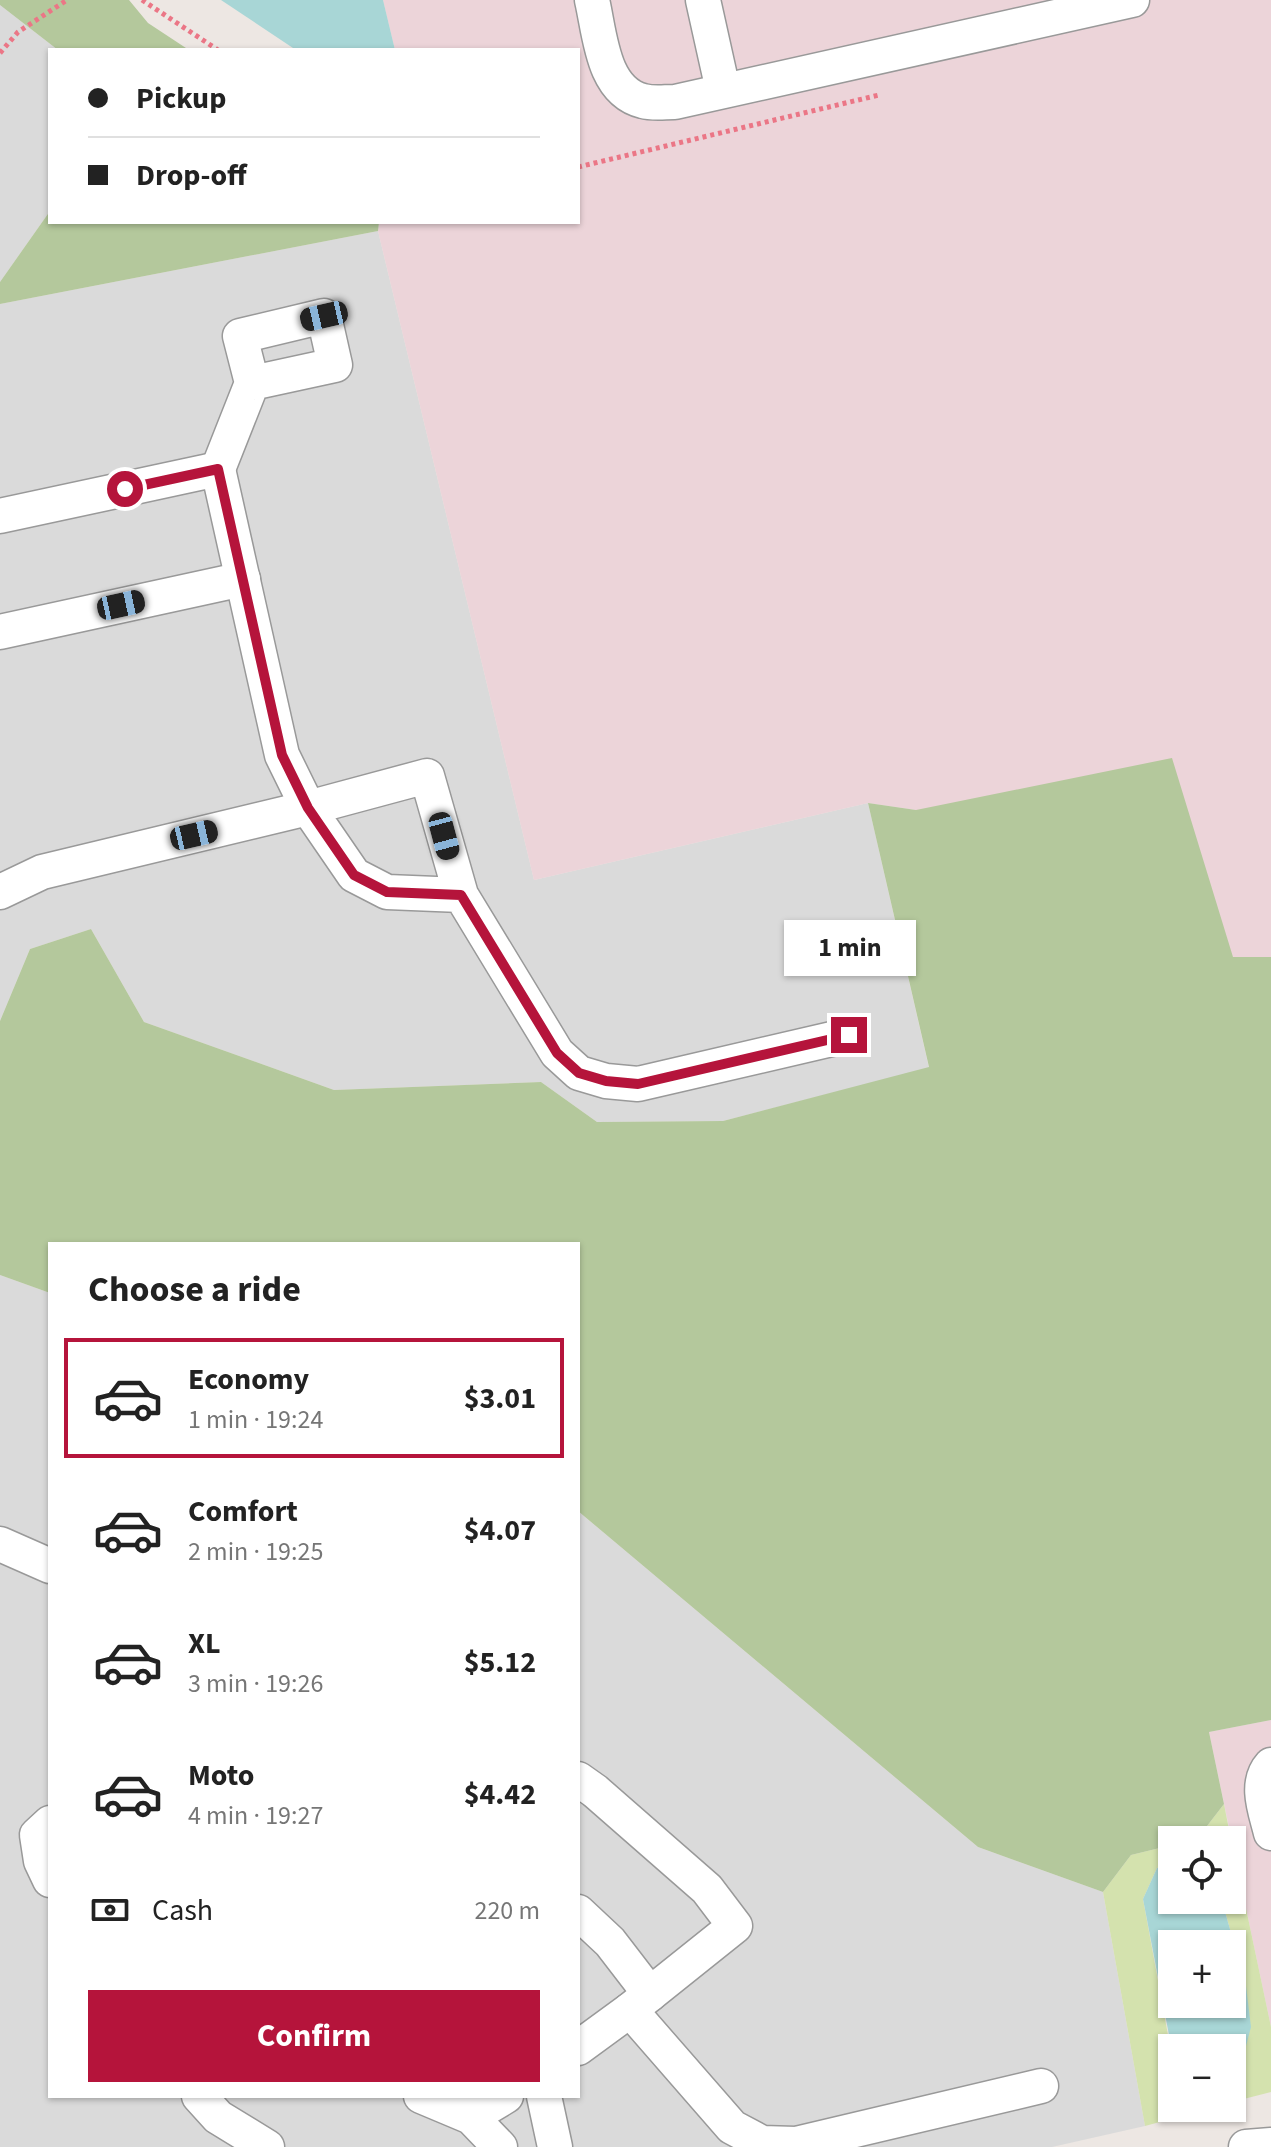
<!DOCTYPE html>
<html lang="en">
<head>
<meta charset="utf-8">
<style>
  :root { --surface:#fff; --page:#f2f2f2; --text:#222; --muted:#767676; --line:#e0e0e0; --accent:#b5143b }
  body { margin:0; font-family:"Source Sans 3",sans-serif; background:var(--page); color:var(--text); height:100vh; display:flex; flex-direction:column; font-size:30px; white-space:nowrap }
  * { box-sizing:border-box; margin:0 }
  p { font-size:26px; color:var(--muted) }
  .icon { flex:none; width:44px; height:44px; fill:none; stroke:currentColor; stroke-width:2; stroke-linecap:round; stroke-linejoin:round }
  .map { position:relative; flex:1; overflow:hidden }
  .drawer { position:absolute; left:48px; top:1242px; width:532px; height:856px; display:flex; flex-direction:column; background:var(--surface); border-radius:0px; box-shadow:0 2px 6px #0004 }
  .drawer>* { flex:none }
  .hud { position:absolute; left:48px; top:48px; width:532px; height:176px; border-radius:0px; box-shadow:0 2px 6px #0004; display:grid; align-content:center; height:176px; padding:0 40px; background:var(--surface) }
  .controls { position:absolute; left:1158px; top:1826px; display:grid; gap:16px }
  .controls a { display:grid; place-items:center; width:88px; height:88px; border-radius:0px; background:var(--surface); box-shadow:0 2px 6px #0004; font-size:40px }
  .end { position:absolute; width:36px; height:36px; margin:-18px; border:10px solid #b5143b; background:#fff; box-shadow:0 0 0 4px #fff }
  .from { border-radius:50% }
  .bubble { position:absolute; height:56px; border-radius:0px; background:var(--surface); box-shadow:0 2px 6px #0004; font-size:26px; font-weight:700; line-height:56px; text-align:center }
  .car { position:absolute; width:24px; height:48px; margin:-24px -12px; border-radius:10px; box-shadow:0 0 6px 2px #0007; background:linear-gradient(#222 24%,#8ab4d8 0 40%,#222 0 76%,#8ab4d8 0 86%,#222 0) }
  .hud b { display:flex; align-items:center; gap:28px; height:76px; font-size:30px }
  .hud b+b { border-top:2px solid var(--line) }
  .hud i { width:20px; height:20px; background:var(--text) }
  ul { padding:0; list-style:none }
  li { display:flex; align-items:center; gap:24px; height:120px; margin:0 16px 12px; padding:0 24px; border:4px solid transparent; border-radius:0px }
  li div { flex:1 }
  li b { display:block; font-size:30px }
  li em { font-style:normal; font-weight:700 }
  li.on { border-color:var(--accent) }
  li>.icon { width:72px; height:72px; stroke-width:1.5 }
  h2 { padding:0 40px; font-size:36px; line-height:96px }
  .pay { display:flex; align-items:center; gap:20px; height:88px; padding:0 40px; font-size:30px }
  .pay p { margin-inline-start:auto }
  .primary-button { display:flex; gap:16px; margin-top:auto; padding:16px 40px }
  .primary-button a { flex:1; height:92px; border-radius:0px; background:var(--accent); color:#fff; font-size:32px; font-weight:700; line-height:92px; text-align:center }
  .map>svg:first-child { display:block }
  .residential { fill:#dadada }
  .commercial { fill:#ecd4d9 }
  .grass { fill:#d4e2ae }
  .forest { fill:#b4c89c }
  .water { fill:#a8d6d6; fill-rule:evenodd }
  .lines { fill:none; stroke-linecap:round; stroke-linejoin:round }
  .minor-casing { stroke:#999; stroke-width:37 }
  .path { stroke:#eb7686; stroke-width:5; stroke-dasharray:4 4; stroke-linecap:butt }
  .minor { stroke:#fff; stroke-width:34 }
  .route { stroke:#b5143b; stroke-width:10 }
</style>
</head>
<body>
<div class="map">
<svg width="1271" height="2147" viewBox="0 0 1271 2147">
  <rect width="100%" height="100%" fill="#ede7e3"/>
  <g class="residential">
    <polygon points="0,5 58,50 50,50 50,211 0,282"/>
    <polygon points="378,231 534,880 868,803 929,1068 723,1121 597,1122 541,1082 334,1090 144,1022 91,929 30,949 0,1021 0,304"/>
    <polygon points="0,1275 50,1293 50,2096 578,2096 578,1511 978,1847 1103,1892 1145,2126 1052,2147 0,2147"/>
  </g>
  <g class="commercial">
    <polygon points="383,0 1271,0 1271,957 1233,957 916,810 868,803 534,880 378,231 379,222 578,222 578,50 395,50"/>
    <polygon points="1271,1720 1271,2027 1209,1732"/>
  </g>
  <g class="grass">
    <polygon points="1224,1804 1231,1840 1194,1840 1197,1839"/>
    <polygon points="1232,1842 1271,2027 1271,2092 1232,2102 1232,2057 1246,2046 1246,1986 1224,1908 1220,1900 1232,1900"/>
    <polygon points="1172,1845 1172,1865 1157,1868 1143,1899 1168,2035 1176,2048 1172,2048 1172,2108 1211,2108 1145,2126 1103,1892 1131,1855"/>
  </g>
  <g class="forest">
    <polygon points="0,0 129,0 148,23 189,50 58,50 0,5"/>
    <polygon points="50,211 50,222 379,222 378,231 0,304 0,282"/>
    <polygon points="1172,758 1233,957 1271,957 1271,1720 1209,1732 1224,1804 1197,1839 1172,1840 1172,1845 1131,1855 1103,1892 978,1847 578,1511 578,1244 50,1244 50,1293 0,1275 0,1021 30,949 91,929 144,1022 334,1090 541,1082 597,1122 723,1121 929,1067 868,803 916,810"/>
  </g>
  <g class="water">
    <polygon points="221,0 383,0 395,50 296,50"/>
    <path d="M1172 1865V1900H1220L1224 1908 1246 1986 1251 2027 1246 2046 1232 2057V2048H1176L1169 2035 1143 1899 1157 1868ZM1172 1944H1232V2004H1172Z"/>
  </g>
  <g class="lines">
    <g class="minor-casing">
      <g id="minor">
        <path d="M592 0C600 34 602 91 643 101 654 104 664 102 675 102L1132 0"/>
        <polyline points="703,0 723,90"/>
        <polyline points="218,469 252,383 335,365 324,316 240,336 252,383"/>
        <polyline points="0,516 218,469 282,755 308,808 42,872 0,892"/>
        <polyline points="0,632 243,579"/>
        <polyline points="461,895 427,776 308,808 354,875 387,892 461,895 557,1053 579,1073 606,1081 638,1084 849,1035"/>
        <polyline points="0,1544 50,1566"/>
        <path d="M1271 1765C1254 1784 1266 1812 1271 1833"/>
        <polyline points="578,1779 595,1791 707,1889 735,1926 630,2010 578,2048"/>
        <polyline points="50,1823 37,1835 41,1861 50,1880"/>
        <polyline points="578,1912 610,1942 650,1994"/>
        <polyline points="630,2010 732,2127 762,2143 796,2144 1041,2086"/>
        <polyline points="199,2096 218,2117 267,2147"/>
        <polyline points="421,2096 471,2117 500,2147"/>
        <polyline points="544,2096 555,2147"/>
        <polyline points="471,2117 506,2096"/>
        <polyline points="1246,2147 1271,2145"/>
      </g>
    </g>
    <g class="path">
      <polyline points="142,0 218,50"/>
      <polyline points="0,53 18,32 67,0"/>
      <polyline points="578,167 879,95"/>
    </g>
    <use href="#minor" class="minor"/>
  </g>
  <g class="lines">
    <polyline class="route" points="125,489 218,469 282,755 308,808 354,875 387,892 461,895 557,1053 579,1073 606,1081 638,1084 849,1035"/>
  </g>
</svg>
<div class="controls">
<a><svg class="icon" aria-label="locate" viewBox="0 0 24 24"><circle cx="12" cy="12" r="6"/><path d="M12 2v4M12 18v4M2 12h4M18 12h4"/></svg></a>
<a>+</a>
<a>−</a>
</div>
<i class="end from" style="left:125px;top:489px"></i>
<i class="end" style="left:849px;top:1035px"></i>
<div class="bubble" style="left:784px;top:920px;width:132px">1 min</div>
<i class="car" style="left:324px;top:316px;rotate:257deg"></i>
<i class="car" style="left:121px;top:605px;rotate:78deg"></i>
<i class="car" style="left:194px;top:835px;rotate:77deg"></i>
<i class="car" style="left:444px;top:836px;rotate:165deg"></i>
<div class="hud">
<b><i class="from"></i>Pickup</b>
<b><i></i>Drop-off</b>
</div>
<section class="drawer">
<h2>Choose a ride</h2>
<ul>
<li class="on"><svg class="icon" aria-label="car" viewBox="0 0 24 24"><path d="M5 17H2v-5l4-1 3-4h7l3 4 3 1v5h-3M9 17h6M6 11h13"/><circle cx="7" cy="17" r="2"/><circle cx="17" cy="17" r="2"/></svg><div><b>Economy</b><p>1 min · 19:24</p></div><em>$3.01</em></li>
<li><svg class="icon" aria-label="car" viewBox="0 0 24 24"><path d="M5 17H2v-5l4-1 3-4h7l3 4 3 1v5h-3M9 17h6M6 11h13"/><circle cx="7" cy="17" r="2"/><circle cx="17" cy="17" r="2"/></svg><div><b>Comfort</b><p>2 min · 19:25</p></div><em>$4.07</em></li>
<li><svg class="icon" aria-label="car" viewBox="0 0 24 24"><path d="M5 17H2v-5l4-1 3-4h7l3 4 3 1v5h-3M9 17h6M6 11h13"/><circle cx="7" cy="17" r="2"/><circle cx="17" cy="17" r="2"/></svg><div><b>XL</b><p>3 min · 19:26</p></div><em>$5.12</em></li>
<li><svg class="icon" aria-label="car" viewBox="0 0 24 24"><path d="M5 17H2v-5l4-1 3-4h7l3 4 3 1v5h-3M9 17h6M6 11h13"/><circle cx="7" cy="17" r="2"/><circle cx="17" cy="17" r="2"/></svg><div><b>Moto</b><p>4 min · 19:27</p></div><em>$4.42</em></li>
</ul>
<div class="pay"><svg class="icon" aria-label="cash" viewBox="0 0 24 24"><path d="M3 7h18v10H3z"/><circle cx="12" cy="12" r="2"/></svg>Cash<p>220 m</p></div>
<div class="primary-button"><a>Confirm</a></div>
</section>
</div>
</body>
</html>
